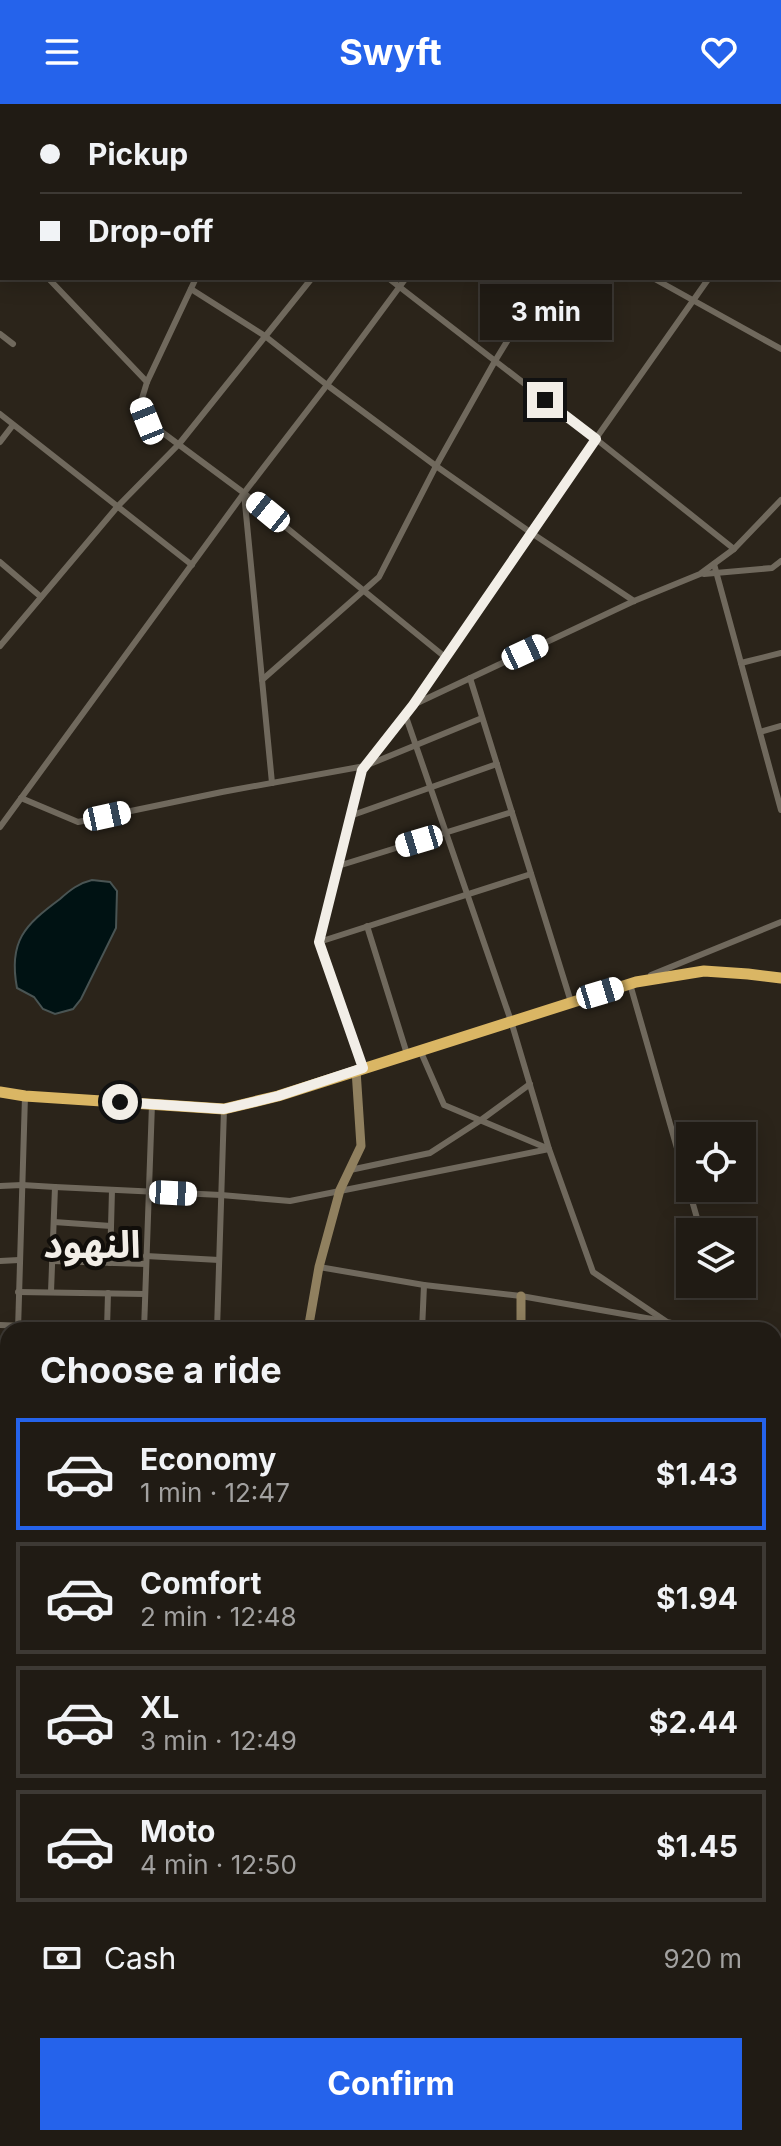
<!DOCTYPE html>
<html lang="en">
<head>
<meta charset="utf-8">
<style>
  :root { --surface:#201b14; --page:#2d2822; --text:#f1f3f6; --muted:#a2a1a0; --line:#3d3934; --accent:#2563eb }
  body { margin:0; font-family:Inter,"Noto Sans Arabic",sans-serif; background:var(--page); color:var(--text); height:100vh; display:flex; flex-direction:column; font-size:30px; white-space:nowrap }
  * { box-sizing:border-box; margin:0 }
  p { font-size:26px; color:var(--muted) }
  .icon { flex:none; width:44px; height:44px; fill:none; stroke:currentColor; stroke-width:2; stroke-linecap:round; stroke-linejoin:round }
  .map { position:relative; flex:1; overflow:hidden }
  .drawer { position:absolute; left:0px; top:1218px; width:782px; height:824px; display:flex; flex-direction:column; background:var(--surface); border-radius:24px 24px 0 0; box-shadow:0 4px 20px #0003,0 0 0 2px var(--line) }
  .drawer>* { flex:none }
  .hud { position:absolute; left:0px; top:0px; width:782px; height:176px; box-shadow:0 4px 20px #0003,0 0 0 2px var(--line); display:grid; align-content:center; height:176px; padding:0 40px; background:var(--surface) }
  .buttons { position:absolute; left:676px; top:1018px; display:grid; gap:16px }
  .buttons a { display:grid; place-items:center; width:80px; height:80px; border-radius:0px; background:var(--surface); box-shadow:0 4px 20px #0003,0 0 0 2px var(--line); font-size:40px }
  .end { position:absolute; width:36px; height:36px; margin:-18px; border:10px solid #f2eee7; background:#111; box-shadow:0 0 0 4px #111 }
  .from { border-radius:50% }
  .bubble { position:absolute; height:56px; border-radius:0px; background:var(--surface); box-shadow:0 4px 20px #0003,0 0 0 2px var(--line); font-size:26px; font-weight:700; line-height:56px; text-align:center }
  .car { position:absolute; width:24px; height:48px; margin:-24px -12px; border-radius:10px; box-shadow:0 0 6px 2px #0007; background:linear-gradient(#fff 24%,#345 0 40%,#fff 0 76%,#345 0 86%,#fff 0) }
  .hud b { display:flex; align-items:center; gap:28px; height:76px; font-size:30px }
  .hud b+b { border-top:2px solid var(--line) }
  .hud i { width:20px; height:20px; background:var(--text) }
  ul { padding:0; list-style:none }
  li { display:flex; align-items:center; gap:24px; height:112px; margin:0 16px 12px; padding:0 24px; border:4px solid var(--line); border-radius:0px }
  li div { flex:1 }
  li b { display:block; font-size:30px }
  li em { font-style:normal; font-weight:700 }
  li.selected { border-color:var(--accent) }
  li>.icon { width:72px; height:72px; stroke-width:1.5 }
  h2 { padding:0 40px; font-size:36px; line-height:96px }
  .pay { display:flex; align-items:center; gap:20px; height:88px; padding:0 40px; font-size:30px }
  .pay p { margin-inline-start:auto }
  .cta { display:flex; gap:16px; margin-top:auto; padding:16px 40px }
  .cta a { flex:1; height:92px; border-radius:0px; background:var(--accent); color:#fff; font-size:32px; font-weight:700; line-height:92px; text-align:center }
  header { display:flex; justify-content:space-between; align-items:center; height:104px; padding:0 40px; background:var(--accent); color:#fff; font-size:36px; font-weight:700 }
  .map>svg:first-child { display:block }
  .water { fill:#001213; stroke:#495453; stroke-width:2 }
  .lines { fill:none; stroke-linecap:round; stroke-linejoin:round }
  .street { stroke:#70695d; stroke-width:6 }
  .secondary { stroke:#90805f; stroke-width:9 }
  .highway { stroke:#dab664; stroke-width:11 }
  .route { stroke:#f2eee7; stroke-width:10 }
  .labels { text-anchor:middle; stroke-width:8; stroke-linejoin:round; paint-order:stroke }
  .town-label { font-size:38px; font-weight:bold; fill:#f2eee7; stroke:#110e0a }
</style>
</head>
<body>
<header><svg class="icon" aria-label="menu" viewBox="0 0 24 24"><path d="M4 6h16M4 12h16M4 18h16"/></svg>Swyft<svg class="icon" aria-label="heart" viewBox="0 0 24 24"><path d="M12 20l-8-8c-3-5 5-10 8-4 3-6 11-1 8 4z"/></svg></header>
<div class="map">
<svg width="781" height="2042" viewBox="0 0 781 2042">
  <rect width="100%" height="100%" fill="#2b241a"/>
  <path class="water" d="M92 776 110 778 117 787 116 824 81 895 73 905 55 910 43 905 34 893 17 884C8 837 25 821 60 795 70 786 79 779 92 776Z"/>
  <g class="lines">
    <g class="street">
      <polyline points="343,0 346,2"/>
      <polyline points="632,0 639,2"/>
      <polyline points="91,2 92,0"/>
      <polyline points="269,2 270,0"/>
      <polyline points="445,2 446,0"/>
      <polyline points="527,2 528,0"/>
      <polyline points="780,49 781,49"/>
      <polyline points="780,62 781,61"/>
      <polyline points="0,125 2,127"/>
      <polyline points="0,153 2,150"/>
      <polyline points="48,174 147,278"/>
      <polyline points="196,174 147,278 140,301 147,317 244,389 272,679"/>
      <polyline points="388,174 596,335 734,445"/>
      <polyline points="653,174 781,245"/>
      <polyline points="191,185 265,232 327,281 436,362 530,428 634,497"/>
      <polyline points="0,230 13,240"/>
      <polyline points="0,310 192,461"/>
      <polyline points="0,338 13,321"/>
      <polyline points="244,389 445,553"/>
      <polyline points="0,458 41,493"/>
      <polyline points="714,460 781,706"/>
      <polyline points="704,470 772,464 781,457"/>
      <polyline points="0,542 118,402 179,340 312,174"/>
      <polyline points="741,559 781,549"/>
      <polyline points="470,574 571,898"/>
      <polyline points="262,576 379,473 436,362 495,257 546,174"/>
      <polyline points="415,598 530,428 709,174"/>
      <polyline points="760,628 781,622"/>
      <polyline points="21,694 78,718 222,688 365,662 482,614"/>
      <polyline points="350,712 497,660"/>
      <polyline points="0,723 244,389 327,281 406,174"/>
      <polyline points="338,762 512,708"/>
      <polyline points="367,822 407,950"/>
      <polyline points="319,838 531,770"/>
      <polyline points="651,871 781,818"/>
      <polyline points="630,880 701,1128"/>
      <polyline points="420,946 444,1001 549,1045 593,1168 667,1218 701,1226"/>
      <polyline points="363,964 319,838 362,666 413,601 634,497 700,470 734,445 781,396"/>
      <polyline points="350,1066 430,1049 481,1016 530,980"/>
      <polyline points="0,1082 22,1081 55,1083 221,1091 290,1097 549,1045 511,917 405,610"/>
      <polyline points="54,1118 111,1122"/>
      <polyline points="146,1152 219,1156"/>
      <polyline points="0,1157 19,1156"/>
      <polyline points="52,1157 146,1160"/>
      <polyline points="110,1159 112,1086"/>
      <polyline points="319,1163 424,1181 521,1192 663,1217"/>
      <polyline points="18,1188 145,1190"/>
      <polyline points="51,1188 55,1083"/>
      <polyline points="0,1221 136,1226"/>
      <polyline points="107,1225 108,1189"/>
      <polyline points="18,1226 25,992"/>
      <polyline points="144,1226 152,1000"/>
      <polyline points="217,1226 224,1005"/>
      <polyline points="422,1226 424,1181"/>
      <polyline points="774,1243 781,1245"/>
      <polyline points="0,1268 8,1268"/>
      <polyline points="774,1381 781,1381"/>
      <polyline points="774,1556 781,1557"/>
      <polyline points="0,1602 8,1602"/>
      <polyline points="0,1721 8,1720"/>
      <polyline points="774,1772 781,1771"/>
      <polyline points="0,1813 8,1809"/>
      <polyline points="233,2034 233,2042"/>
      <polyline points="271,2034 272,2042"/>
      <polyline points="282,2042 321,2034"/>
      <polyline points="348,2042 348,2034"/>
      <polyline points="410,2042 410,2034"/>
      <polyline points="677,2042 677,2034"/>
    </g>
    <g class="secondary">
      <polyline points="521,1192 521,1226"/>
      <polyline points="308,1226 319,1163 340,1086 361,1042 356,966"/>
      <polyline points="0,1323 8,1323"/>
      <polyline points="774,1330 781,1330"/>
      <polyline points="0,1393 8,1400"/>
      <polyline points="774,1524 781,1527"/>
      <polyline points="2,1543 8,1429"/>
      <polyline points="774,1665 781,1663"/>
      <polyline points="774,1961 781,1959"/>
      <polyline points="547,2034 547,2042"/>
      <polyline points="163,2042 163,2034"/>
      <polyline points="470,2042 498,2034"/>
    </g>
    <polyline class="highway" points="0,988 25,992 224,1005 278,992 636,878 704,867 748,870 781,874"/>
  </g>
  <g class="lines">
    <polyline class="route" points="120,998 224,1005 278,992 363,964 319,838 362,666 413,601 596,335 545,296"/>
  </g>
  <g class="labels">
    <g class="town-label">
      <text x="92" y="1154">النهود</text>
    </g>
  </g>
</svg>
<div class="buttons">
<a><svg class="icon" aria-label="locate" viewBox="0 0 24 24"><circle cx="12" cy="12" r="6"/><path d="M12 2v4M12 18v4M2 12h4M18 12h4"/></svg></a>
<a><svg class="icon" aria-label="layers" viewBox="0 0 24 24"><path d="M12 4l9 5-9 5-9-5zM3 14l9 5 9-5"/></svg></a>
</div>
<i class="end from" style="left:120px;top:998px"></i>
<i class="end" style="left:545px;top:296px"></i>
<div class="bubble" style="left:480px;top:180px;width:132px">3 min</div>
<i class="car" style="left:147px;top:317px;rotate:338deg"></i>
<i class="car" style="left:268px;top:408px;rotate:309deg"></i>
<i class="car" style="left:525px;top:548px;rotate:65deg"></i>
<i class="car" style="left:107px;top:712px;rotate:78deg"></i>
<i class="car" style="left:419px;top:737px;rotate:253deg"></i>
<i class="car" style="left:600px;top:889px;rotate:73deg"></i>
<i class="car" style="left:173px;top:1089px;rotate:93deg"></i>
<div class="hud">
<b><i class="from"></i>Pickup</b>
<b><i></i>Drop-off</b>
</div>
<section class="drawer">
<h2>Choose a ride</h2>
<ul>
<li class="selected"><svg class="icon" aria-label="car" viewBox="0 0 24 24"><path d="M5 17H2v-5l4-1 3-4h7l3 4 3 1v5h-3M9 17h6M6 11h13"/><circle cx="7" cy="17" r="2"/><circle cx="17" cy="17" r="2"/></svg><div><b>Economy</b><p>1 min · 12:47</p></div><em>$1.43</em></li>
<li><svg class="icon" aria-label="car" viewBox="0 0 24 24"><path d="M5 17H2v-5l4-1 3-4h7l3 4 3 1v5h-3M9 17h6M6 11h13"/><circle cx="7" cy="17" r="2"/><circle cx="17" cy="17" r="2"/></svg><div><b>Comfort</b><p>2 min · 12:48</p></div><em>$1.94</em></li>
<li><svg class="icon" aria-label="car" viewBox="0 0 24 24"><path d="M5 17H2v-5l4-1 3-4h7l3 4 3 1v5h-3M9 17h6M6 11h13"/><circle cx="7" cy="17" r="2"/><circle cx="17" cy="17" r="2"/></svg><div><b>XL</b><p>3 min · 12:49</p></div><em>$2.44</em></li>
<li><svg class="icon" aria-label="car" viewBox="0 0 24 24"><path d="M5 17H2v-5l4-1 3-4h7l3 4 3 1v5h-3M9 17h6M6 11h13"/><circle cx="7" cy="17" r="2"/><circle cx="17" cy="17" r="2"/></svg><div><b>Moto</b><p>4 min · 12:50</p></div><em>$1.45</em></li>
</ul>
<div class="pay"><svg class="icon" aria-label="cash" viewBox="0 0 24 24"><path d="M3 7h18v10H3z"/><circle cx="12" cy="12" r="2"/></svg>Cash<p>920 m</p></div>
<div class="cta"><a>Confirm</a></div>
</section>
</div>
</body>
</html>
